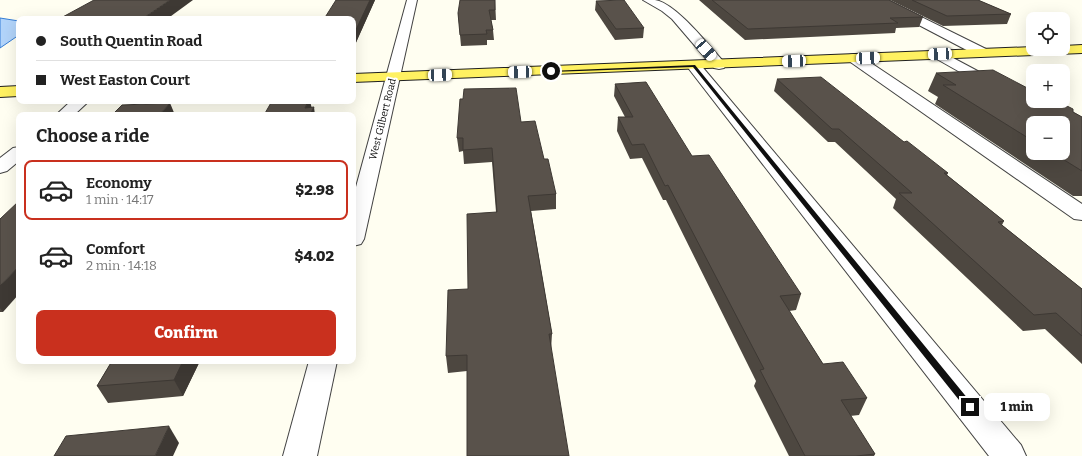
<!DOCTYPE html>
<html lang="en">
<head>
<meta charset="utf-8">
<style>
  :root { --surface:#fff; --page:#f2f2f2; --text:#222; --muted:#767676; --line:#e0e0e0; --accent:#c9301e }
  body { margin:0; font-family:Bitter,serif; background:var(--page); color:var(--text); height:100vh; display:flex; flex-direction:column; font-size:15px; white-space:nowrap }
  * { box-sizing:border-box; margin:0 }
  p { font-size:13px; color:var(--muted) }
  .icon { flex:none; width:22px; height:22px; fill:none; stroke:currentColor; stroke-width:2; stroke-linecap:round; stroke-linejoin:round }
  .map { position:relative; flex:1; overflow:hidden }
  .panel { position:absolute; left:16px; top:112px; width:340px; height:252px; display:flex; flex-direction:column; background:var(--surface); border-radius:8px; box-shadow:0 4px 16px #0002 }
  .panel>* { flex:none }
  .guide { position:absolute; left:16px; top:16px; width:340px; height:88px; border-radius:8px; box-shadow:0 4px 16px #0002; display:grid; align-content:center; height:88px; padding:0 20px; background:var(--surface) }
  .fabs { position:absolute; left:1026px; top:12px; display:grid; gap:8px }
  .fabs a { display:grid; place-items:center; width:44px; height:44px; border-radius:8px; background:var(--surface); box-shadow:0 4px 16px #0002; font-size:20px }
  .end { position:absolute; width:18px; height:18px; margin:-9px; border:5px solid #0f0f0f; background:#fff; box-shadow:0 0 0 2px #fff }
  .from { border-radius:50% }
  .bubble { position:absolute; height:28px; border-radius:8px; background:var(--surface); box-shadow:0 4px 16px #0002; font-size:13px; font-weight:800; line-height:28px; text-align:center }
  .car { position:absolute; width:12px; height:24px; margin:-12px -6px; border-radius:5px; box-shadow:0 0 3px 1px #0007; background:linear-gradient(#fff 24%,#345 0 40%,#fff 0 76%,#345 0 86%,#fff 0) }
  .guide b { display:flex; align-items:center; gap:14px; height:38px; font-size:15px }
  .guide b+b { border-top:1px solid var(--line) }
  .guide i { width:10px; height:10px; background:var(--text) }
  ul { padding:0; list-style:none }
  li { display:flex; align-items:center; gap:12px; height:60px; margin:0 8px 6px; padding:0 12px; border:2px solid transparent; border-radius:8px }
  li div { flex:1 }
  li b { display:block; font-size:15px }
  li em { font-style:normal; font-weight:800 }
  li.active { border-color:var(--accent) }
  li>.icon { width:36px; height:36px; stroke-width:1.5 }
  h2 { padding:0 20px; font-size:18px; line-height:48px }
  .button { display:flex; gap:8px; margin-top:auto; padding:8px 20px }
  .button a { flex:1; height:46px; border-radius:8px; background:var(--accent); color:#fff; font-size:16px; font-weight:800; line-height:46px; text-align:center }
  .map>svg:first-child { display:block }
  .water { fill:#b2d4fa; stroke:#357dd6 }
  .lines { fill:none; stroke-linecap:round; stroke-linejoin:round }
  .minor-casing { stroke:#424242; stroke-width:2 }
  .major-casing { stroke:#202020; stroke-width:2 }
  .minor { fill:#fff; fill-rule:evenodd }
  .major { fill:#fff161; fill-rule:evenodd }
  .wall { fill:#4d4740; fill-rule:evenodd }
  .shaded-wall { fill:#3e3934 }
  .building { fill:#59524b; stroke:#3e3934 }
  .route { fill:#0f0f0f }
  .labels { text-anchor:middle; stroke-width:4; stroke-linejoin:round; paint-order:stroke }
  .far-street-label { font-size:10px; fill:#0f0f0f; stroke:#fff }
</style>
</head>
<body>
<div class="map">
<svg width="1082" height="456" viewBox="0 0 1082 456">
  <rect width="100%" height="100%" fill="#fffef1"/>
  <polygon class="water" points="0,18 19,21 19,35 0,48"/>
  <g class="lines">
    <g class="minor-casing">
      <g id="minor">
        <polygon points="407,0 417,0 364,239 361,244 353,246 353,198"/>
        <path d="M643 0C647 0 651 0 655 0 676 3 709 46 724 62L726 65 724 68 719 69 714 68 672 19 662 11Z"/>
        <polygon points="874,0 887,0 988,50 990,53 988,56 978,56 875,2"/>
        <polygon points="940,51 1000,83 1002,86 1000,89 995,90 990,89 935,58 933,55 935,52"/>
        <polygon points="854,54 859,55 1082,204 1082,220 1074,219 849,61 847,58 849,55"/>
        <polygon points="694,62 699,63 1021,445 1026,456 989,456 689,69 687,66 689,63"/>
        <polygon points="71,101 89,101 74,115 56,115"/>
        <polygon points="19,147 19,161 7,171 0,173 0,158 13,148"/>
        <polygon points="309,361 337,361 317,456 283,456"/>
      </g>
    </g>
    <g class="major-casing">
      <g id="major">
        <polygon points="1082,45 1082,53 353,82 353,74 1033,47 1033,49 1063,49 1063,46"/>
        <polygon points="19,86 19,96 0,97 0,87"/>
      </g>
    </g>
    <use href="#minor" class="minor"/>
    <use href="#major" class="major"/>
  </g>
  <g class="wall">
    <polygon points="336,0 375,0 354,47 353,47 353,19"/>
    <polygon points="495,0 496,20 491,20 493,30 494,40 487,40 487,45 461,46 458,13"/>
    <polygon points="699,0 889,0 923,17 919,27 896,28 895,33 745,40"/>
    <polygon points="890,0 978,0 1011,14 1007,24 943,26"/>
    <polygon points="596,1 644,28 643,38 615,40 595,10"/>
    <path d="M936 73 1073 112 1082 117V196H1073L935 104 938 97 928 91ZM1033 123 1063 153H1033Z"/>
    <polygon points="777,79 904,142 948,173 947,175 1004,221 1002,225 1082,289 1082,364 1045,329 1023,331 893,208 896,199 835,142 828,142 774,91"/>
    <polygon points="615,84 692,156 801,294 796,310 789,311 823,364 867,398 859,415 850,416 875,454 874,456 789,456 754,386 756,381 666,200 663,200 642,158 630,159 617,131 618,117 625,117 614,96"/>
    <polygon points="521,122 544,159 556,194 556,209 531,211 552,334 551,350 467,371 448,373 446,356 468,289 496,212 492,162 464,164 463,151 459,152 457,138"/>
    <polygon points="0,219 3,312 0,312"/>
    <polygon points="112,361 214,361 199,363 183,396 108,403 97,386"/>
  </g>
  <g class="shaded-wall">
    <polygon points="170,0 193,0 167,19 142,19"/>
    <polygon points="370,0 375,0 354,47 353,36"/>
    <polygon points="308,101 310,101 312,109 314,107 315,115 307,115 305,108"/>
    <polygon points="170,103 175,115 159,115"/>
    <polygon points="19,266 19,294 3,312 0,308 0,286"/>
    <polygon points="183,361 198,361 199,363 183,396 174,380"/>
    <polygon points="169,426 179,443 173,456 155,456"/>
  </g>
  <g class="building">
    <polygon points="94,0 170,0 142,19 59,19"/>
    <polygon points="336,0 370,0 353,36 353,19 324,19"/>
    <polygon points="460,0 495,0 495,10 489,10 493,30 486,30 487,34 460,35 458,13"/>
    <polygon points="624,0 644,28 616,29 596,1"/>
    <polygon points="712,0 889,0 923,17 890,18 898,23 748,29"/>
    <polygon points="912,0 978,0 1011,14 947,16"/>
    <polygon points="993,70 1033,91 1033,101 1051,101 1058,105 1065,105 1073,109 1073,112 1082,117 1082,171 1053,153 1063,153 1063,123 1033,123 1033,141 943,85 956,85 936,73"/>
    <polygon points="821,77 904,142 907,141 948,173 944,173 1004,221 998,222 1082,289 1082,336 1056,313 1034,315 899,193 912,193 839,129 832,129 777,79"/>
    <polygon points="646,82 692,156 709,155 801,294 780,296 823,364 843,362 867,398 841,400 875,454 856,456 805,456 760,370 764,369 668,185 665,186 644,144 632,145 618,117 633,117 615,84"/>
    <polygon points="516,88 521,122 535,121 544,159 548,159 556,194 528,196 552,334 549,334 569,456 467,456 467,355 446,356 448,290 468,289 467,214 497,212 492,148 463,150 463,138 457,138 460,99 463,99 464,89"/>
    <polygon points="272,101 308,101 305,108 314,107 310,115 264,115"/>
    <polygon points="170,103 159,115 112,115 122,105"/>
    <polygon points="19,201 19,266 0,286 0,219"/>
    <polygon points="112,361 183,361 174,380 97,386"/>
    <polygon points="169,426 155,456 54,456 66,436"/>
  </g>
  <polygon class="route" points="695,65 973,405 975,407 973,410 967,410 693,67 551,72 549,71"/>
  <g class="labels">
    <g class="far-street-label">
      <text transform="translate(382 119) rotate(-76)" y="4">West Gilbert Road</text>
    </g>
  </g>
</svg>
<div class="fabs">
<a><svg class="icon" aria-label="locate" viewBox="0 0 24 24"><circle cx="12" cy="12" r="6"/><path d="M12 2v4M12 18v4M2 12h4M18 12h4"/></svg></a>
<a>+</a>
<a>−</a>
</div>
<i class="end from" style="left:551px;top:71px"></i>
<i class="end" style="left:970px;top:407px"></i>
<div class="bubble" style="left:984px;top:393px;width:66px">1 min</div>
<i class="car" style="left:706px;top:50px;rotate:138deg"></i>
<i class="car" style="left:940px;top:54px;rotate:267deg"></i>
<i class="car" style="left:868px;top:58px;rotate:87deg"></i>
<i class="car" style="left:794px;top:61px;rotate:268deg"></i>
<i class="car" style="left:520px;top:72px;rotate:268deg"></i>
<i class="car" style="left:440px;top:75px;rotate:88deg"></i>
<div class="guide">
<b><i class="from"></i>South Quentin Road</b>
<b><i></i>West Easton Court</b>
</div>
<section class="panel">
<h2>Choose a ride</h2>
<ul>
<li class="active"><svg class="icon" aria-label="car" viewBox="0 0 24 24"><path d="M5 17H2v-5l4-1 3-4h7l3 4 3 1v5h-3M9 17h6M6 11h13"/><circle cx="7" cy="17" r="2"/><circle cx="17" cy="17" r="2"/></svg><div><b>Economy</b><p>1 min · 14:17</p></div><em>$2.98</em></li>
<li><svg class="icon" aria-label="car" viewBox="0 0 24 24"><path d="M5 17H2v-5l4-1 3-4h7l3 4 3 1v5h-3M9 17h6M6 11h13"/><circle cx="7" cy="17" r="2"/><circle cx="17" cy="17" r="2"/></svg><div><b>Comfort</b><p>2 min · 14:18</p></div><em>$4.02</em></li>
</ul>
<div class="button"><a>Confirm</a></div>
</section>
</div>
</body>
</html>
